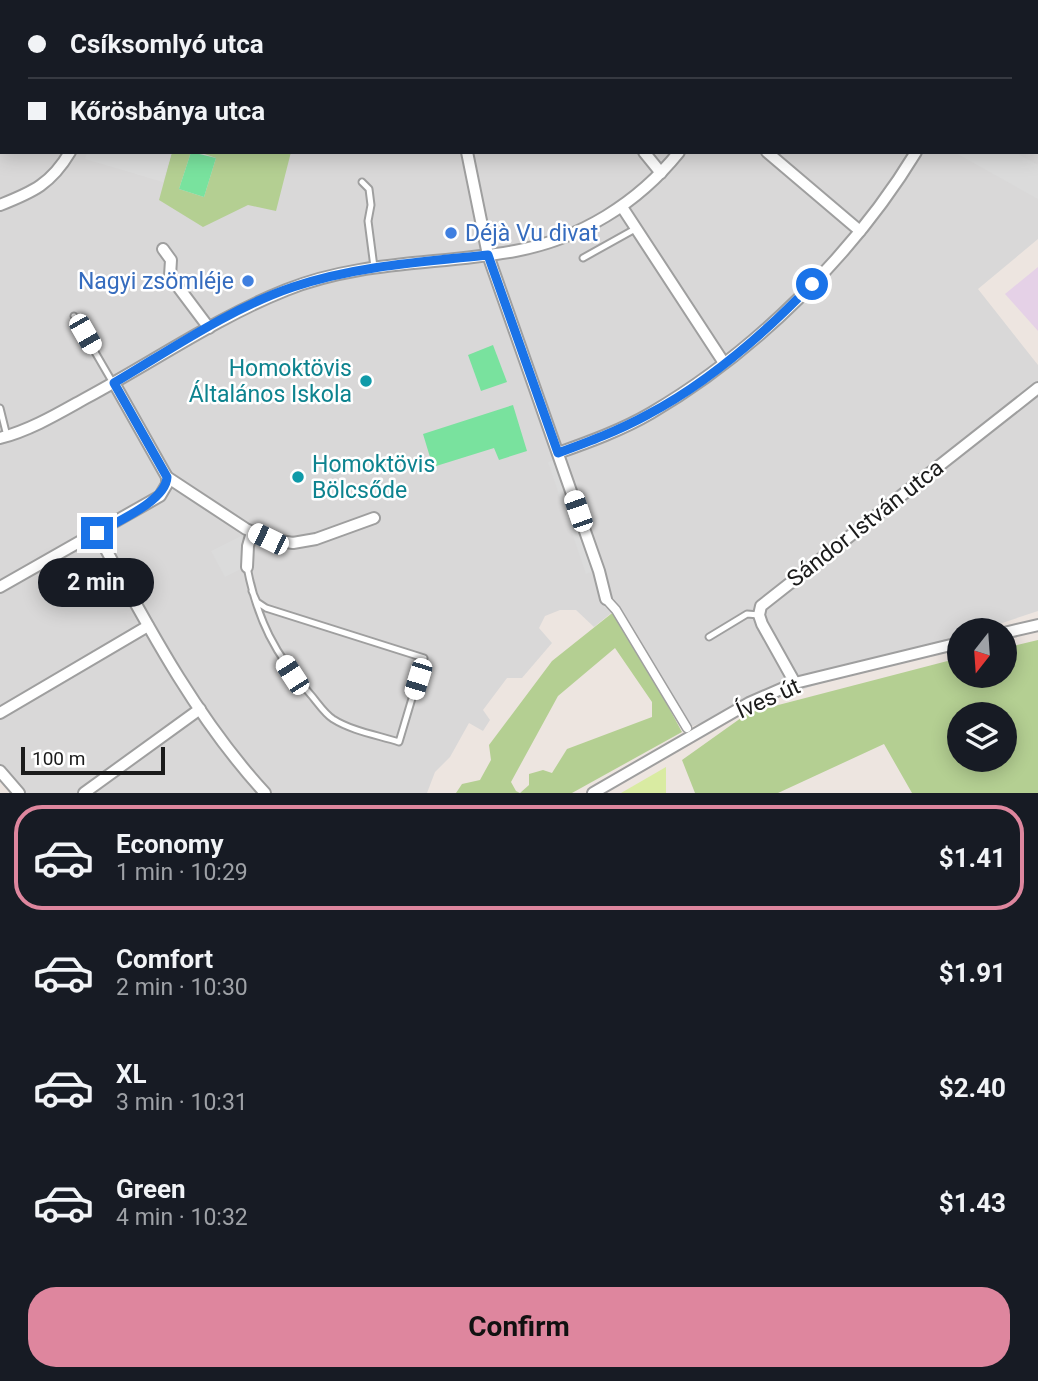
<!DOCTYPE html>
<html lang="en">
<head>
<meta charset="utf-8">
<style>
  :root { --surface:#171b24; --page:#242831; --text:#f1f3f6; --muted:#9ea1a6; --line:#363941; --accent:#de869e }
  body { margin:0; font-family:Roboto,sans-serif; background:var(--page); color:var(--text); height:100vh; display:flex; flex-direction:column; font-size:26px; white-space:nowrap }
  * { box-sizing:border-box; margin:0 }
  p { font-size:23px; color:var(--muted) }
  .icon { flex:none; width:38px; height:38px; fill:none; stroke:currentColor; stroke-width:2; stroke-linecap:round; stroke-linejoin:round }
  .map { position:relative; height:793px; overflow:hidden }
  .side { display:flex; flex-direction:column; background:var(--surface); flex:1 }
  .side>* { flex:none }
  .banner { position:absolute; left:0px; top:0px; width:1040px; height:154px; box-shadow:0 4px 18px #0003; display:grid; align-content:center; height:154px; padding:0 28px; background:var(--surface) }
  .needle { width:46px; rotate:197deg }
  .tools { position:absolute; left:947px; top:618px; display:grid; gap:14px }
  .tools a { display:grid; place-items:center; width:70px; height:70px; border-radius:50%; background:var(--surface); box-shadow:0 4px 18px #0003; font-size:35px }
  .scale { position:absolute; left:21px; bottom:18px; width:144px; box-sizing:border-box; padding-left:7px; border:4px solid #1b1b1b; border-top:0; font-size:19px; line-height:24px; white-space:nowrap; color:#1b1b1b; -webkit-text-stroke:5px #fff; paint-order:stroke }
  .end { position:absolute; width:32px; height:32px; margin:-16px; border:9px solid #1a73e8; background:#fff; box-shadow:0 0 0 4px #fff }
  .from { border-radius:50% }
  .bubble { position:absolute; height:49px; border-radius:24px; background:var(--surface); box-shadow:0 4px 18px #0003; font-size:23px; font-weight:700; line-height:49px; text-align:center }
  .car { position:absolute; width:21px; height:42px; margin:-21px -10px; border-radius:9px; box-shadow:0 0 5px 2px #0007; background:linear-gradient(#fff 24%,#345 0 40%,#fff 0 76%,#345 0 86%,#fff 0) }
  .banner b { display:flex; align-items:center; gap:24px; height:66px; font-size:26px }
  .banner b+b { border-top:2px solid var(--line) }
  .banner i { width:18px; height:18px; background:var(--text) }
  ul { padding:12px 0 0; list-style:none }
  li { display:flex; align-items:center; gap:21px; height:105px; margin:0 14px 10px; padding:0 14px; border:4px solid transparent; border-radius:28px }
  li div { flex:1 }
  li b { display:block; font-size:26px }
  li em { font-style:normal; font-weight:700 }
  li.on { border-color:var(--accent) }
  li>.icon { width:63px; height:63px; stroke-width:1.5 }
  .action { display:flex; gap:14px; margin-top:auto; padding:14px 28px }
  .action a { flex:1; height:80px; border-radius:28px; background:var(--accent); color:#111; font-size:28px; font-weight:700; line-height:80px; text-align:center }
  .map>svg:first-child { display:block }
  .residential { fill:#d9d8d8 }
  .industrial { fill:#e5d1e7 }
  .grass { fill:#d9eba2 }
  .forest { fill:#b4cf92; fill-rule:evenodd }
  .pitch { fill:#79e29e }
  .parking { fill:#dbdbdb }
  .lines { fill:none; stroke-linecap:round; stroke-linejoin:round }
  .service-casing { stroke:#9f9f9f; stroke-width:9 }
  .pedestrian-casing { stroke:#9f9f9f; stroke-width:11 }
  .minor-casing { stroke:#9f9f9f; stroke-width:14 }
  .secondary-casing { stroke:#746300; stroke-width:19 }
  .service { stroke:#fff; stroke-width:5 }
  .pedestrian { stroke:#fff; stroke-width:8 }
  .minor { stroke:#fff; stroke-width:10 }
  .secondary { stroke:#fcecaf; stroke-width:16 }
  .route { stroke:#1a73e8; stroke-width:9 }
  .shop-dot { fill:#3f7fe0; stroke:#fff; stroke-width:2.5 }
  .culture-dot { fill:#0f9aa8; stroke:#fff; stroke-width:2.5 }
  .labels { text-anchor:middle; stroke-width:5; stroke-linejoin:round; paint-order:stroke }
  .shop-label { font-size:23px; fill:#366cbe; stroke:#fff; text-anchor:start }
  .culture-label { font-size:23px; fill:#0d838f; stroke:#fff; text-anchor:end }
  .street-label { font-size:23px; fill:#1b1b1b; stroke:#fff }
</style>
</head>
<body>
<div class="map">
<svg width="1038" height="793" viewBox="0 0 1038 793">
  <rect width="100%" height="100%" fill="#ede5e0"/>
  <polygon class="residential" points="0,0 830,2 2,2 2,152 1038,152 1038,36 1038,239 978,289 1038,365 1038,611 981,630 959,630 959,637 687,728 615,610 594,627 576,610 560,610 545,616 539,628 552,643 522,678 507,678 483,710 490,720 483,731 469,723 450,757 435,772 427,793 10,793 0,781"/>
  <polygon class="industrial" points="1038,267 1038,331 1005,294"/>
  <polygon class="grass" points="666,767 666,793 621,793"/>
  <g class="forest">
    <polygon points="172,152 191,152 179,189 204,197 216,158 199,152 291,152 276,211 248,205 203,227 159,200"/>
    <path d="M616 610 682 732 572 793H456L462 784 480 780 491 760 489 745 552 661ZM615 648 652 702V717L567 749 552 773 543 770 529 774V785L520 793 516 791 511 782 558 696Z"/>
    <path d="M1038 640V793H912L884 744 778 793H695L682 760 748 713 959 658V676H1004L1005 648ZM959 714H1004V760H959Z"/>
  </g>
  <g class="pitch">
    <polygon points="191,152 216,158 204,197 179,189"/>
    <polygon points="493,345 507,382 481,391 468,355"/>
    <polygon points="513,405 527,451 499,460 494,448 433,467 423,434"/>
  </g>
  <g class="parking">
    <polygon points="87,152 172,152 163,182 85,159"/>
    <polygon points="954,152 1014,152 1038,165 1038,199"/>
    <polygon points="559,458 598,569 586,574 548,462"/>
    <polygon points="245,534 245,567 225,577 211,551"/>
  </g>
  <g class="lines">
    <g class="service-casing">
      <g id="service">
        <polyline points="362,182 369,189 371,205 368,221 374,267"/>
        <polyline points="583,258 635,229"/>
        <polyline points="74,316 113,383"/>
        <polyline points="0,408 7,436"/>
        <path d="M247 567C257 619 275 655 311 695 318 703 324 713 333 719 352 731 377 735 399 742L424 658 266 608 257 602 252 591"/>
        <polyline points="709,637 747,614 759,615"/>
      </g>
    </g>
    <g class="pedestrian-casing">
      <polyline id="pedestrian" points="606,599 616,610 687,728"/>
    </g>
    <g class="minor-casing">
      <g id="minor">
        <polyline points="40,0 41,2"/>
        <polyline points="414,0 415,2"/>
        <polyline points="150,2 154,0"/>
        <polyline points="785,2 787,0"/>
        <polyline points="467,152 488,255 599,571 606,599"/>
        <polyline points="644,152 661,173"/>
        <polyline points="767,152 860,231"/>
        <path d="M0 205C33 192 51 184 70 152"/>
        <polyline points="622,207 724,363"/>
        <polyline points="163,249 171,260 170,276 209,328"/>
        <polyline points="114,383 167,477 246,529 268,539 293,543 316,539 374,518"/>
        <path d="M0 438C31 430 59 413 86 398 153 362 216 318 286 290 360 260 439 265 515 251 580 239 638 203 679 152"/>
        <path d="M558 453C589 442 622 430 651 413 754 353 854 254 916 152"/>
        <path d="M97 533C146 623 195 717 265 793"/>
        <polyline points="247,567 248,546 252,532"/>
        <polyline points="0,587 160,496 167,484 167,477"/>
        <polyline points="1004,633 1038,625"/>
        <polyline points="795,683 762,624 759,615 761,606 1038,388"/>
        <polyline points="0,713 148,626"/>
        <polyline points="0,771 19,793"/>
        <polyline points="84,793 200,709"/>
        <polyline points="593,793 749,703 795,683 959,643"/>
      </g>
    </g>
    <g class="secondary-casing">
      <polyline id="secondary" points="888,0 895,2"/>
    </g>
    <use href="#service" class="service"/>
    <use href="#pedestrian" class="pedestrian"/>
    <use href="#minor" class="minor"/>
    <use href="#secondary" class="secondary"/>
  </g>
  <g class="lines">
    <path class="route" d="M97 533C116 522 166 501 167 477L114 383C170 350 231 308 293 287 356 266 421 262 488 255L558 453C588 442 618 431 647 415 708 383 765 333 812 284"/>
  </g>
  <g class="shop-dot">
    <circle cx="451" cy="233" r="7"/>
    <circle cx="248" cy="281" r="7"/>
  </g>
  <g class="culture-dot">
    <circle cx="366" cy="381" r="7"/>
    <circle cx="298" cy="477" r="7"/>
  </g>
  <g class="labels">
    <g class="shop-label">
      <text x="465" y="241">Déjà Vu divat</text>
      <text x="234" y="289" text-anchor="end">Nagyi zsömléje</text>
    </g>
    <g class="culture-label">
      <text x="352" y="376">Homoktövis<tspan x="352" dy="26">Általános Iskola</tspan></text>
      <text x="312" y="472" text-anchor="start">Homoktövis<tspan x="312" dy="26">Bölcsőde</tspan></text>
    </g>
    <g class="street-label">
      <text transform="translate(865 523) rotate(-38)" y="8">Sándor István utca</text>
      <text transform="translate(768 698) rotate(-24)" y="8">Íves út</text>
    </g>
  </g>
</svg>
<div class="tools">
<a><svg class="needle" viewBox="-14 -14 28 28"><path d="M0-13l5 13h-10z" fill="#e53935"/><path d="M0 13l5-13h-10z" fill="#9ea1a6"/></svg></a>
<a><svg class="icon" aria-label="layers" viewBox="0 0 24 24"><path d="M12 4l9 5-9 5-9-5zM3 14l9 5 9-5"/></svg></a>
</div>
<div class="scale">100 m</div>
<i class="end from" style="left:812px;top:284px"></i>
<i class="end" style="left:97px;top:533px"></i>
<div class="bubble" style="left:38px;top:558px;width:116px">2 min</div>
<i class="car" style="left:85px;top:334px;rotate:150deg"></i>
<i class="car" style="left:578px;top:511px;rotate:341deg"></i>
<i class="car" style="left:268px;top:539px;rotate:296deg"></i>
<i class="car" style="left:292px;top:675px;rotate:327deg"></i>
<i class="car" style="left:418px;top:679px;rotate:197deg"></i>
<div class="banner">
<b><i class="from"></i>Csíksomlyó utca</b>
<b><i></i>Kőrösbánya utca</b>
</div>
</div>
<section class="side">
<ul>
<li class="on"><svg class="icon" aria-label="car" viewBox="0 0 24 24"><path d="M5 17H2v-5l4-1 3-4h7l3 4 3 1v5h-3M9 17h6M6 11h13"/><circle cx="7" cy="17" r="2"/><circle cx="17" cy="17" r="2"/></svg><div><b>Economy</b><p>1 min · 10:29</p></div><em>$1.41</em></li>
<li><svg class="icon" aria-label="car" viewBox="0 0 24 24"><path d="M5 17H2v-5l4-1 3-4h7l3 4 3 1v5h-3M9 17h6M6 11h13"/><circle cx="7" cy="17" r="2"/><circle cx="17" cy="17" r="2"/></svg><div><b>Comfort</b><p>2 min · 10:30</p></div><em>$1.91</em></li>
<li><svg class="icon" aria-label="car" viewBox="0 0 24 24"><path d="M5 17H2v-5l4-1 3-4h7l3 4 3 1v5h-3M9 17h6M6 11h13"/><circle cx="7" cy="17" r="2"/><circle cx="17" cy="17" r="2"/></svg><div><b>XL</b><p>3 min · 10:31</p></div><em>$2.40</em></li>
<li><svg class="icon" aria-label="car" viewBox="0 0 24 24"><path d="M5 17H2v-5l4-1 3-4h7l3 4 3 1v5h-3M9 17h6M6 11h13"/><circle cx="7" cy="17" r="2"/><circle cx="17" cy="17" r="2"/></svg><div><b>Green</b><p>4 min · 10:32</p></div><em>$1.43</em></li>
</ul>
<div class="action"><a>Confirm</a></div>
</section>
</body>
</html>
